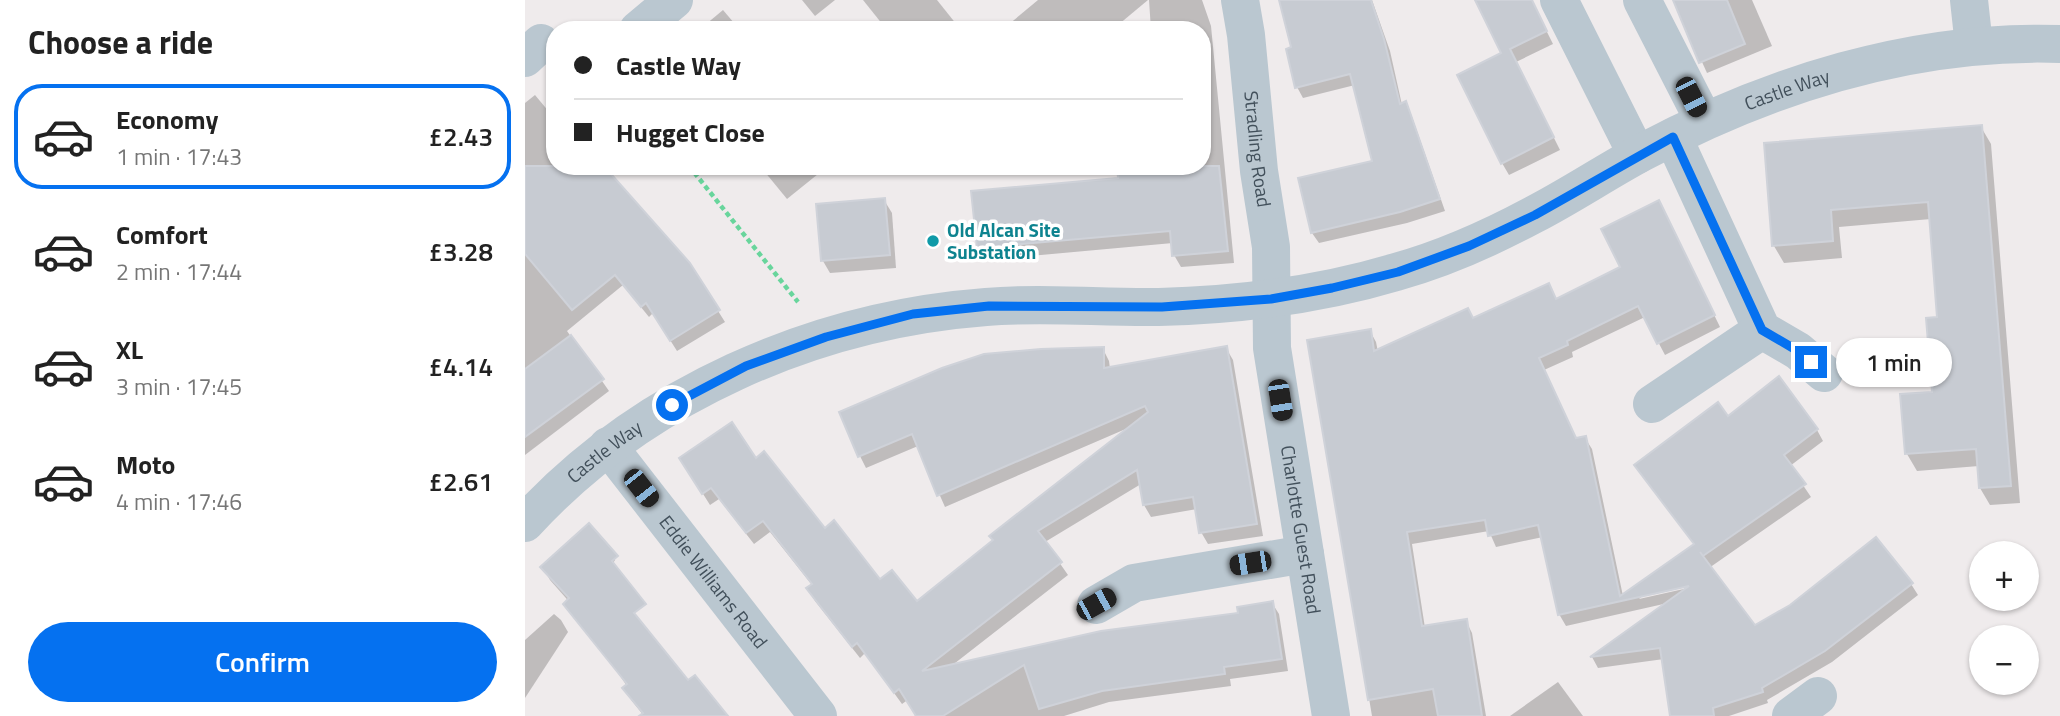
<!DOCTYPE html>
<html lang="en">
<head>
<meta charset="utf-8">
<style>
  :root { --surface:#fff; --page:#f2f2f2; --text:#222; --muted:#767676; --line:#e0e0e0; --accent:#0571f0 }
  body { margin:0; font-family:"Titillium Web",sans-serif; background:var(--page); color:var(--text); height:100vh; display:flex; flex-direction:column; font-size:26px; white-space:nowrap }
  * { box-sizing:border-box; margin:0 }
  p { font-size:23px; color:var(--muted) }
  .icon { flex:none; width:38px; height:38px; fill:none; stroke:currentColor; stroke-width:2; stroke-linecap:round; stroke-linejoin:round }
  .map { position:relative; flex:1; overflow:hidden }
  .details { display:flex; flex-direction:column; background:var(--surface); width:525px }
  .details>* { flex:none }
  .banner { position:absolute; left:21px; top:21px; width:665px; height:154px; border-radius:28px; box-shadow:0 2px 5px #0004; display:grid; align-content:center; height:154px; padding:0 28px; background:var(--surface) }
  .fabs { position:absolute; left:1444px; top:541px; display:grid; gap:14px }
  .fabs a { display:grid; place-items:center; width:70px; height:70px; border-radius:50%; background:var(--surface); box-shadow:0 2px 5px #0004; font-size:35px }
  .end { position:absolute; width:32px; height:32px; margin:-16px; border:9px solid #0571f0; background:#fff; box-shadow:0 0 0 4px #fff }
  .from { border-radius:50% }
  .bubble { position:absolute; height:49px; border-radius:24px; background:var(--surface); box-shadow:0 2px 5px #0004; font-size:23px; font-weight:600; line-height:49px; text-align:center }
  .car { position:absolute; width:21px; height:42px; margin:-21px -10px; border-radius:9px; box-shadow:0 0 5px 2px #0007; background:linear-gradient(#222 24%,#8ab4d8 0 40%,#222 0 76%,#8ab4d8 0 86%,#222 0) }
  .banner b { display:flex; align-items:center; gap:24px; height:66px; font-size:26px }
  .banner b+b { border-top:2px solid var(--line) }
  .banner i { width:18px; height:18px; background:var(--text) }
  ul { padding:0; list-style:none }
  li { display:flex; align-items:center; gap:21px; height:105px; margin:0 14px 10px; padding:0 14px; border:4px solid transparent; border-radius:28px }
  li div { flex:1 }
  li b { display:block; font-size:26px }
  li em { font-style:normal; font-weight:600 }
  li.selected { border-color:var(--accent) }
  li>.icon { width:63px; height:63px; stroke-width:1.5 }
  h2 { padding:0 28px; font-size:32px; line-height:84px }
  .action { display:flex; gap:14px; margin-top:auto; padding:14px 28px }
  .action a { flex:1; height:80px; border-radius:42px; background:var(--accent); color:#fff; font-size:28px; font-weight:600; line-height:80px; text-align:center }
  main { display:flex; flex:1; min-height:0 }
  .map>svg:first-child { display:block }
  .shadow { fill:#0003; fill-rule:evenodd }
  .building { fill:#c7cbd2; stroke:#cfd2d9; stroke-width:2 }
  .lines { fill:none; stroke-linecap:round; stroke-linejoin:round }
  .path { stroke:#68d59c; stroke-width:4.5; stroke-dasharray:5 3.5; stroke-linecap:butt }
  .minor { stroke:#bac7d0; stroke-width:38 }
  .route { stroke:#0571f0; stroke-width:9 }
  .culture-dot { fill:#0f9aa8; stroke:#fff; stroke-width:2.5 }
  .labels { text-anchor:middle; stroke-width:7; stroke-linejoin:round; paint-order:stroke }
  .street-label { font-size:19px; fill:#42505b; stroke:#fff }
  .culture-label { font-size:19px; font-weight:bold; fill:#0d838f; stroke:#fff; text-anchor:start }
</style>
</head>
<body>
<main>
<section class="details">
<h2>Choose a ride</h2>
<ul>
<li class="selected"><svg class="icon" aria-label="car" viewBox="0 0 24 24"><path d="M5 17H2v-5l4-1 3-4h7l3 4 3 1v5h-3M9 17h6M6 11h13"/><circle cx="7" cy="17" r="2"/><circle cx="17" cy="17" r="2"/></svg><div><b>Economy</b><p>1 min · 17:43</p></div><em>£2.43</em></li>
<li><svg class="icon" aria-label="car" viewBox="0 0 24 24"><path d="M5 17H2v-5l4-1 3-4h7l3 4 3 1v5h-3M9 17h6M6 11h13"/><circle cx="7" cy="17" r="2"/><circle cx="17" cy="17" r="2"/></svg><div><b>Comfort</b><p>2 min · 17:44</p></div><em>£3.28</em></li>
<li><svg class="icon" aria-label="car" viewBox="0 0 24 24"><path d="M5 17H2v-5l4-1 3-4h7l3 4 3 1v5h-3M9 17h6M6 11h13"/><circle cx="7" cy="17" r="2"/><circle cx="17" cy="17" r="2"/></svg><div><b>XL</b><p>3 min · 17:45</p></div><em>£4.14</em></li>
<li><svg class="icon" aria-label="car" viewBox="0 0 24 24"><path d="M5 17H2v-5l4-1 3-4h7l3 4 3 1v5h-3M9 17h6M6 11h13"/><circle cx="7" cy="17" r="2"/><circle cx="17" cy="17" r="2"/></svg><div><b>Moto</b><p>4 min · 17:46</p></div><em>£2.61</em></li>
</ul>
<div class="action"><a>Confirm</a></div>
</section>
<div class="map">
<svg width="1535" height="716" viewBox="0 0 1535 716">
  <rect width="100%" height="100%" fill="#efebec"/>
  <g class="shadow">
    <polygon points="277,0 310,0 290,16"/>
    <polygon points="338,0 412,0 436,30 362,30"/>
    <polygon points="513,0 623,0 587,30 477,30"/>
    <polygon points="624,0 677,0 686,26 709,263 656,267 649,255 648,243 461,260 454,248 595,180 677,166 677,30 626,30"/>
    <polygon points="756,0 847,0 865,51 877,105 880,103 886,114 920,211 882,223 794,243 787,233 849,162 830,85 778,98 772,87 768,49"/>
    <polygon points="952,0 1006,0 1028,44 991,62 1035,150 984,175 977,163 978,53"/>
    <polygon points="1149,0 1227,0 1247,46 1182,73"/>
    <polygon points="198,10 215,30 174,30"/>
    <polygon points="10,95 30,119 30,166 164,265 200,322 152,351 128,313 124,317 98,285 42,331 84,391 0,455 0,103"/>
    <polygon points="1456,127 1466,144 1495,503 1465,505 1455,488 1454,466 1392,471 1382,454 1377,396 1408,394 1414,319 1406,219 1314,227 1317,258 1259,263 1249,246 1241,145"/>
    <polygon points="235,166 298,166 298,170 262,199"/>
    <polygon points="359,200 367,213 371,268 305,273 298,261"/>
    <path d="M1140 214 1195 327 1140 355 1120 317 1047 352 1048 357 1019 370 1051 440 1060 438 1067 449 1098 596 1170 545 1118 477 1202 418 1292 430 1298 441 1265 466 1286 497 1184 568 1229 627 1386 584 1393 595 1307 662 1242 700 1243 703 1204 716H1147L1139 659 1073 668 1067 657 1143 603 1041 626 1034 614 1018 537 971 547 964 531 887 544 900 628 941 621 947 633 961 716H847L784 341 845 331 851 342 853 352 948 320 1031 301 1097 268ZM1172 583V586L1114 599 1119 594Z"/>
    <polygon points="701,348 708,360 738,536 683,544 676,532 672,509 626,517 619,505 616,484 520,542 543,575 425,667 715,614 747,603 754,614 763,671 705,679 706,686 584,702 539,716 390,716 384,699 377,704 340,653 335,658 290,601 283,589 287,585 245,532 229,544 194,499 185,505 163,470 231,460 299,530 355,582 392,604 603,428 420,507 393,446 341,468 335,456 578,349 584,361 585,369"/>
    <polygon points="83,547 90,560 55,614 25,580 18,567"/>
    <polygon points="29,614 36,620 43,632 0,698 0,640"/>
    <polygon points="79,653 163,683 202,716 119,716 107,701 100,688 102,686"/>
    <polygon points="1033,682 1058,716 985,716"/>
  </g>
  <g class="building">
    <polygon points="754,0 846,0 859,39 875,104 881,101 915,199 875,212 786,233 773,178 847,161 825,74 770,88 761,49 766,47"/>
    <polygon points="950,0 1007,0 1022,31 985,49 1029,137 976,164 932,75 976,53"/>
    <polygon points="1148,0 1202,0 1220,44 1174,63"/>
    <polygon points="1457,125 1486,486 1454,488 1451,449 1380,454 1375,394 1407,392 1401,318 1412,317 1403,202 1306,210 1308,241 1247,246 1239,143"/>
    <polygon points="0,166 79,166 165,263 195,310 145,341 121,303 116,307 90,275 47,310 0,254"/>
    <polygon points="592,166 694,166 703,251 647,256 645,231 452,248 446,191 593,178"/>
    <polygon points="360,198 365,255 296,261 291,204"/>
    <polygon points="1134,200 1190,315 1132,344 1113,306 1042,341 1043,345 1014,358 1051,438 1061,436 1095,596 1169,544 1109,465 1193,402 1203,416 1254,376 1293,429 1259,455 1281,484 1178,556 1175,552 1230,625 1265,605 1351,537 1388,583 1300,651 1237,688 1238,692 1188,708 1189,716 1145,716 1135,648 1065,657 1164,586 1033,615 1013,525 963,536 960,520 882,532 897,626 942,619 957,716 913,716 908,689 843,700 782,340 846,329 849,351 943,308 948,318 1024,283 1031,299 1095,267 1076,229"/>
    <polygon points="46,335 79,379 0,437 0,369"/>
    <polygon points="702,346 732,524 674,533 668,497 618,505 612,470 513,531 537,562 397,671 576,631 713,613 712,607 748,601 757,659 699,667 700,674 577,691 514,709 499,665 418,716 391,716 374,689 369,693 332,643 327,647 281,588 287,584 238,521 221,533 186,488 177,494 154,458 207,422 231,458 239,451 300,528 309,520 355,579 367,570 392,601 468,540 464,536 623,412 620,406 412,496 387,434 333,457 314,412 417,368 459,354 516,349 579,347 579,368"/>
    <polygon points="64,523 93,556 87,561 121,604 109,613 163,680 170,675 203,716 114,716 118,713 97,688 102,684 38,604 44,598 15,567"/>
  </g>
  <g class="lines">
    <polyline class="path" points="164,166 273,302"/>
    <g class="minor">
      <path id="s1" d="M715 0 721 35 734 171 746 247 747 348 806 716"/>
      <polyline points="1034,0 1112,155"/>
      <polyline points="1117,0 1179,121"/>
      <polyline points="1444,0 1449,46"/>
      <polyline points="113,30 149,0"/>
      <polyline points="0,58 16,43"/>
      <polyline points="1148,137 1237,330 1273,351 1299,373"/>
      <polyline points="1127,404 1237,330"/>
      <path id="s2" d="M83 446 293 716"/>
      <path id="s3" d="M0 523C117 395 289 320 461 307 518 302 577 308 634 307 714 305 794 295 871 272 918 259 965 238 1008 215 1045 196 1079 173 1116 153 1244 85 1388 39 1535 44"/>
      <polyline points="571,605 609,583 780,554"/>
      <polyline points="1266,716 1293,696"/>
    </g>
  </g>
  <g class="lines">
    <polyline class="route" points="147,405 221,366 301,337 388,314 464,306 637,307 746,299 807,288 873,272 944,246 1010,215 1148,137 1237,330 1273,351 1286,362"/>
  </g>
  <circle class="culture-dot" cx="408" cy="241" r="7"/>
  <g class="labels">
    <g class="street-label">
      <text dy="7" stroke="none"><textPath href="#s3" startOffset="1367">Castle Way</textPath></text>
      <text dy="7" stroke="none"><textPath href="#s1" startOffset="150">Stradling Road</textPath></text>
      <text dy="7" stroke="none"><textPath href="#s3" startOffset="107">Castle Way</textPath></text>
      <text dy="7" stroke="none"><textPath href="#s1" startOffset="534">Charlotte Guest Road</textPath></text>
      <text dy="7" stroke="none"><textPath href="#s2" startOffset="172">Eddie Williams Road</textPath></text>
    </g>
    <g class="culture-label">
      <text x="422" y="237">Old Alcan Site<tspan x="422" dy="22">Substation</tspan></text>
    </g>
  </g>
</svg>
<div class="fabs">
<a>+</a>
<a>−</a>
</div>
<i class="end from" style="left:147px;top:405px"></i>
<i class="end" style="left:1286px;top:362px"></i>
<div class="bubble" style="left:1311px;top:338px;width:116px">1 min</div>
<i class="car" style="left:1166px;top:97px;rotate:153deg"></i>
<i class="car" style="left:755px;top:400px;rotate:171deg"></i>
<i class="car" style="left:116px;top:488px;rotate:142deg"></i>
<i class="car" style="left:725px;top:563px;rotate:261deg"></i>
<i class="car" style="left:571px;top:604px;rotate:61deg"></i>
<div class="banner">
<b><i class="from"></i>Castle Way</b>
<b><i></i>Hugget Close</b>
</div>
</div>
</main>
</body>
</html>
